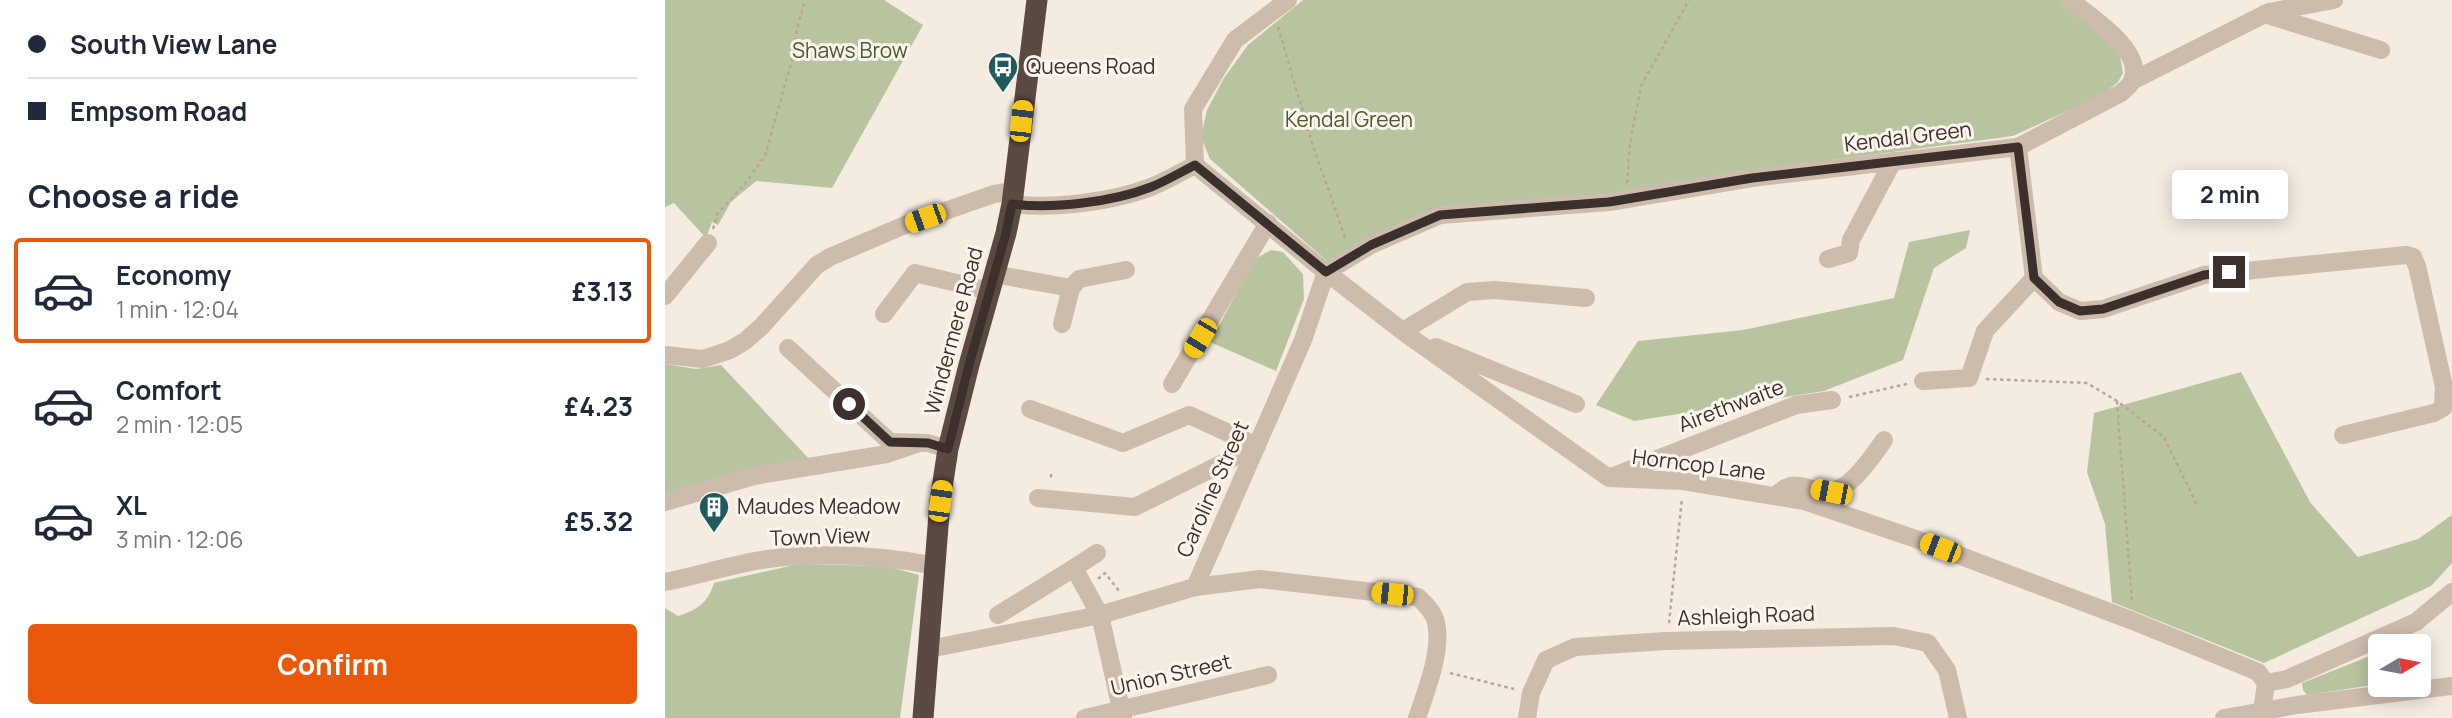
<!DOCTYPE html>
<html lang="en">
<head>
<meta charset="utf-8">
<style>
  :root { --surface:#fff; --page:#f6f6f7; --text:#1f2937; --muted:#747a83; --line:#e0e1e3; --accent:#ea580c }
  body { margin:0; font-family:Manrope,sans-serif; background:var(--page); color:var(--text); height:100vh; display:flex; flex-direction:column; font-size:26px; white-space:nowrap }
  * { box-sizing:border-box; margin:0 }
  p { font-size:23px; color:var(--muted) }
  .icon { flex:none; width:38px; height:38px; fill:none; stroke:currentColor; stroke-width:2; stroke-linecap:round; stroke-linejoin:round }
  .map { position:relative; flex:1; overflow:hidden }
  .panel { display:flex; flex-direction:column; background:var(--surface); width:665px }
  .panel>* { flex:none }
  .top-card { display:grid; align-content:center; height:154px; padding:0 28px; background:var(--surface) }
  .needle { width:46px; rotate:80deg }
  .controls { position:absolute; left:1703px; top:634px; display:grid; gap:14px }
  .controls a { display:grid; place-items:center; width:63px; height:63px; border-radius:7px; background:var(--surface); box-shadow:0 4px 18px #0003; font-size:35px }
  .end { position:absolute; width:32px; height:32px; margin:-16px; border:9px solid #3b302b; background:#fff; box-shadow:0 0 0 4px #fff }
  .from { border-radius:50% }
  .bubble { position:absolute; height:49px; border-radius:7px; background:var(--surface); box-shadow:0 4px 18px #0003; font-size:23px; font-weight:700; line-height:49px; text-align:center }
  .car { position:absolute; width:21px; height:42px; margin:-21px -10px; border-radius:9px; box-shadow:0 0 5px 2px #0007; background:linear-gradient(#f5c518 24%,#345 0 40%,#f5c518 0 76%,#345 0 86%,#f5c518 0) }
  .top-card b { display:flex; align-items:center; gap:24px; height:66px; font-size:26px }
  .top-card b+b { border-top:2px solid var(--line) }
  .top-card i { width:18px; height:18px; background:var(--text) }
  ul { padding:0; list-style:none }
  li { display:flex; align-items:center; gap:21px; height:105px; margin:0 14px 10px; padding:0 14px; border:4px solid transparent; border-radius:7px }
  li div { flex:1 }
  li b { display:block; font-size:26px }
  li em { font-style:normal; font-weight:700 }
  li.current { border-color:var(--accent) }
  li>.icon { width:63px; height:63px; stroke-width:1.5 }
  h2 { padding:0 28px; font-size:32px; line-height:84px }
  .cta { display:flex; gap:14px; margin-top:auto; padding:14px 28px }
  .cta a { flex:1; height:80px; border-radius:7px; background:var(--accent); color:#fff; font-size:28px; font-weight:700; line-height:80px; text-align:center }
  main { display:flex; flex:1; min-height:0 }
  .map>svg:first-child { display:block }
  .green { fill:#b8c4a0 }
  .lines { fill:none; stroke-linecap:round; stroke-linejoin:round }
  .path { stroke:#b9a596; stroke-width:2.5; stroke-dasharray:3.5 3.5; stroke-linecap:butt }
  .minor { stroke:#cdbbac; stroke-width:18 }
  .highway { stroke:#5c4a42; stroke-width:21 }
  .route { stroke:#3b302b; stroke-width:9 }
  .labels { text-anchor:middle; stroke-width:6; stroke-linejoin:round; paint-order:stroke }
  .park-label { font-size:21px; fill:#4a5a2e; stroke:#fbf5ee }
  .poi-label { font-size:21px; fill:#3b302b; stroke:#fbf5ee; text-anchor:start }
  .street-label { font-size:21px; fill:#3b302b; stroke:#fbf5ee }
</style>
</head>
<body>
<main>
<section class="panel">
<div class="top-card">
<b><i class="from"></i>South View Lane</b>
<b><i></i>Empsom Road</b>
</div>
<h2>Choose a ride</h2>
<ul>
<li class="current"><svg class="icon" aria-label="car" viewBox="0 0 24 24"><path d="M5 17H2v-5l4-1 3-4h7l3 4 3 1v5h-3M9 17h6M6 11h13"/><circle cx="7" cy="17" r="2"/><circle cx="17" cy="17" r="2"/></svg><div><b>Economy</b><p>1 min · 12:04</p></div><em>£3.13</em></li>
<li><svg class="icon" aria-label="car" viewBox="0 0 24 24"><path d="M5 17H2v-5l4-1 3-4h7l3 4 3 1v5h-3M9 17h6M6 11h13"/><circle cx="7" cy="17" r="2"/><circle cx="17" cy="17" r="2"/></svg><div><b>Comfort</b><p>2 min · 12:05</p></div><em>£4.23</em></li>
<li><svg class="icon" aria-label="car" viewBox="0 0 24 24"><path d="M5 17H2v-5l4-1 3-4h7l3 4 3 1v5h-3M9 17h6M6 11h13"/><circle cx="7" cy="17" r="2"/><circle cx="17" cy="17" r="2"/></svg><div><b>XL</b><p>3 min · 12:06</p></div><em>£5.32</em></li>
</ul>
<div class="cta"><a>Confirm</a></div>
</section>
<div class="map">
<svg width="1787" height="718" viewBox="0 0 1787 718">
  <rect width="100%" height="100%" fill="#f4ebe1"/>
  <g class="green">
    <polygon points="0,0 219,0 258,25 167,188 91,181 66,202 53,225 47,222 41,238 9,203 0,207"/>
    <polygon points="638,0 1396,0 1447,44 1455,56 1458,73 1453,82 1437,95 1348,136 1084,171 962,194 772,211 662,261 545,159 536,137 542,110 559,78 583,45"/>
    <polygon points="1305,230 1301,248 1269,268 1238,360 1159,391 969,421 931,405 973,341 1078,330 1229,298 1244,242"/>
    <polygon points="606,250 618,252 638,274 639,299 611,371 545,342 590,259"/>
    <polygon points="0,364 31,369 56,365 148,463 0,497"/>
    <polygon points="1576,372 1645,502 1693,557 1753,539 1787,515 1787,563 1766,586 1599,663 1447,602 1440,524 1422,472 1429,413"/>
    <path d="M134 564 221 566 254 575 235 718H0V608L13 616C32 610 43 603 49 583Z"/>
    <polygon points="1715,652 1715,684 1642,695 1638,690 1637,683"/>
  </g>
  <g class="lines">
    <g class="path">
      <polyline points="613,27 648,146 681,240"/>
      <polyline points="962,183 965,144 976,86 1024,0"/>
      <polyline points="48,229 53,213 79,185 100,156 128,56 133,25 140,0"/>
      <polyline points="1321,379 1422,383 1452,401 1499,437 1532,505"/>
      <polyline points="1184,397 1242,384"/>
      <polyline points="1452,401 1467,603"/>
      <polyline points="386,474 386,481"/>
      <polyline points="433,579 440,573 454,591"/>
      <polyline points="1004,623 1017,498"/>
      <polyline points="785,673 849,689"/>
    </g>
    <g class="minor">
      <polyline points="1599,14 1716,50"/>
      <polyline points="1467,81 1604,12 1669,0"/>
      <polyline points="1353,147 1369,278 1394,302 1415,311 1438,309 1539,275 1741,255 1748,257 1752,266 1779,387 1778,408 1769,413 1678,435"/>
      <polyline points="530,165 661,272 744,336 944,478 1018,481 1139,501 1251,539 1468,621 1593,672 1601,683"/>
      <polyline points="530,165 528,109 570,40 623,0"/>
      <path d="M347 204C389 209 447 202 486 187 501 181 516 172 530 165"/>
      <polyline points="1163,259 1184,253 1186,240 1228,161"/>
      <polyline points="329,274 406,288 414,279 461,270"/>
      <polyline points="0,296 43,243"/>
      <polyline points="219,314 250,273 325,291"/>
      <polyline points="397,324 406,288"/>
      <polyline points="738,331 802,292 830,290 921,298"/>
      <polyline points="771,347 911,404"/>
      <polyline points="123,348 225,442 263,443 283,449"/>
      <polyline points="0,355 38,359 65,350 80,341 96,327 152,265 165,257 240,225 329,194 348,191"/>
      <polyline points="1258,381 1304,378 1320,331 1369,278"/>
      <polyline points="507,384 603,223"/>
      <polyline points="365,409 458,443 524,415 592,446"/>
      <polyline points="949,476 1131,405 1167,400"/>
      <path d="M1111 496C1130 473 1146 496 1168 491 1187 487 1208 456 1219 440"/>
      <polyline points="373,498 470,507 592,446"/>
      <polyline points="0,502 89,476 222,454 251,444"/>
      <polyline points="409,568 432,553"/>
      <path d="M0 582C40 574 80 560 121 557 172 553 222 556 271 566"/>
      <path d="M530 587 595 579 753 597C759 603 767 610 770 619 779 648 761 691 752 718"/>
      <polyline points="333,615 409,568 435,615 458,718"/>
      <path d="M264 649 435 615 530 587 638 340 661 272 706 245 775 215 944 202 1087 178 1353 147 1456 93C1459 90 1466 85 1467 81 1481 51 1424 16 1405 0"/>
      <polyline points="1597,711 1601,683 1622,679 1751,622 1787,592"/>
      <polyline points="420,718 603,675"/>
      <polyline points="862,718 866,693 881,660 910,647 1001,641 1229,636 1263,643 1282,670 1293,718"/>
      <polyline points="1559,718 1632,705 1787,686"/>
    </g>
    <polyline class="highway" points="258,718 275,501 283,449 304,365 341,233 347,204 372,0"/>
  </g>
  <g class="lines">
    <path class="route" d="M184 404 225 442 263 443 283 449 304 365 341 233 347 204C388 209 448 202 486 187 501 181 516 172 530 165L661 272 706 245 775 215 944 202 1087 178 1353 147 1369 278 1394 302 1415 311 1438 309 1539 275 1564 272"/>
  </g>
  <defs>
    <g id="bus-pin" transform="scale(1.575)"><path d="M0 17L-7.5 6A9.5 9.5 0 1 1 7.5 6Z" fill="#1f5a5e" stroke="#fbf5ee"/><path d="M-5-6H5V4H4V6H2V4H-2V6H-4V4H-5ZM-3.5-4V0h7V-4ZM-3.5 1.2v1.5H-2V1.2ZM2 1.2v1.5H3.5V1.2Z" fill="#fff"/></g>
    <g id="building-pin" transform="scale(1.575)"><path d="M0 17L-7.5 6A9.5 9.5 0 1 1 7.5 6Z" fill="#1f5a5e" stroke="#fbf5ee"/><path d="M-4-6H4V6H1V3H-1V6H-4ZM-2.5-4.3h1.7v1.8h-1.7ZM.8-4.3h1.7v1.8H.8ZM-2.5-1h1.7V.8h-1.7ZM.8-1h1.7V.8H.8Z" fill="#fff"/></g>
  </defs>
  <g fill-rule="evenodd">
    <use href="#bus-pin" x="338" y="67"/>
    <use href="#building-pin" x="49" y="507"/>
  </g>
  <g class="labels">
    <g class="park-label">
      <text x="185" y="58">Shaws Brow</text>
      <text x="684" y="127">Kendal Green</text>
    </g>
    <g class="poi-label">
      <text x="361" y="74">Queens Road</text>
      <text x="72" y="514">Maudes Meadow</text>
    </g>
    <g class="street-label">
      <text transform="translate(1243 137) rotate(-7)" y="7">Kendal Green</text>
      <text transform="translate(289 331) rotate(-75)" y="7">Windermere Road</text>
      <text transform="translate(1066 406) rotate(-21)" y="7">Airethwaite</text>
      <text transform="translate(1034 465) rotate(7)" y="7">Horncop Lane</text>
      <text transform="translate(548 489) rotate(-66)" y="7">Caroline Street</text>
      <text transform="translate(155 537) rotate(-2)" y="7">Town View</text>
      <text transform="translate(1081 616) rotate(-2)" y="7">Ashleigh Road</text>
      <text transform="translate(506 675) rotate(-13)" y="7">Union Street</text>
    </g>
  </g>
</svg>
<div class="controls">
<a><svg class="needle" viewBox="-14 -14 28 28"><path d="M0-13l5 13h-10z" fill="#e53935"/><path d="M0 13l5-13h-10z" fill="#747a83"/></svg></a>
</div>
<i class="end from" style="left:184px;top:404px"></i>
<i class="end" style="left:1564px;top:272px"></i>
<div class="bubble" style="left:1507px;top:170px;width:116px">2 min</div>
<i class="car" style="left:356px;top:121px;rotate:6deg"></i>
<i class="car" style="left:260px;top:218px;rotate:250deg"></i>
<i class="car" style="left:535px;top:338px;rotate:211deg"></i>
<i class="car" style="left:1166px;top:492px;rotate:281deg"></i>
<i class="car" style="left:275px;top:501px;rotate:8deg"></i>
<i class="car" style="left:1275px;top:548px;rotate:291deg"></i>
<i class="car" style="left:727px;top:594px;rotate:276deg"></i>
</div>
</main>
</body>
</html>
